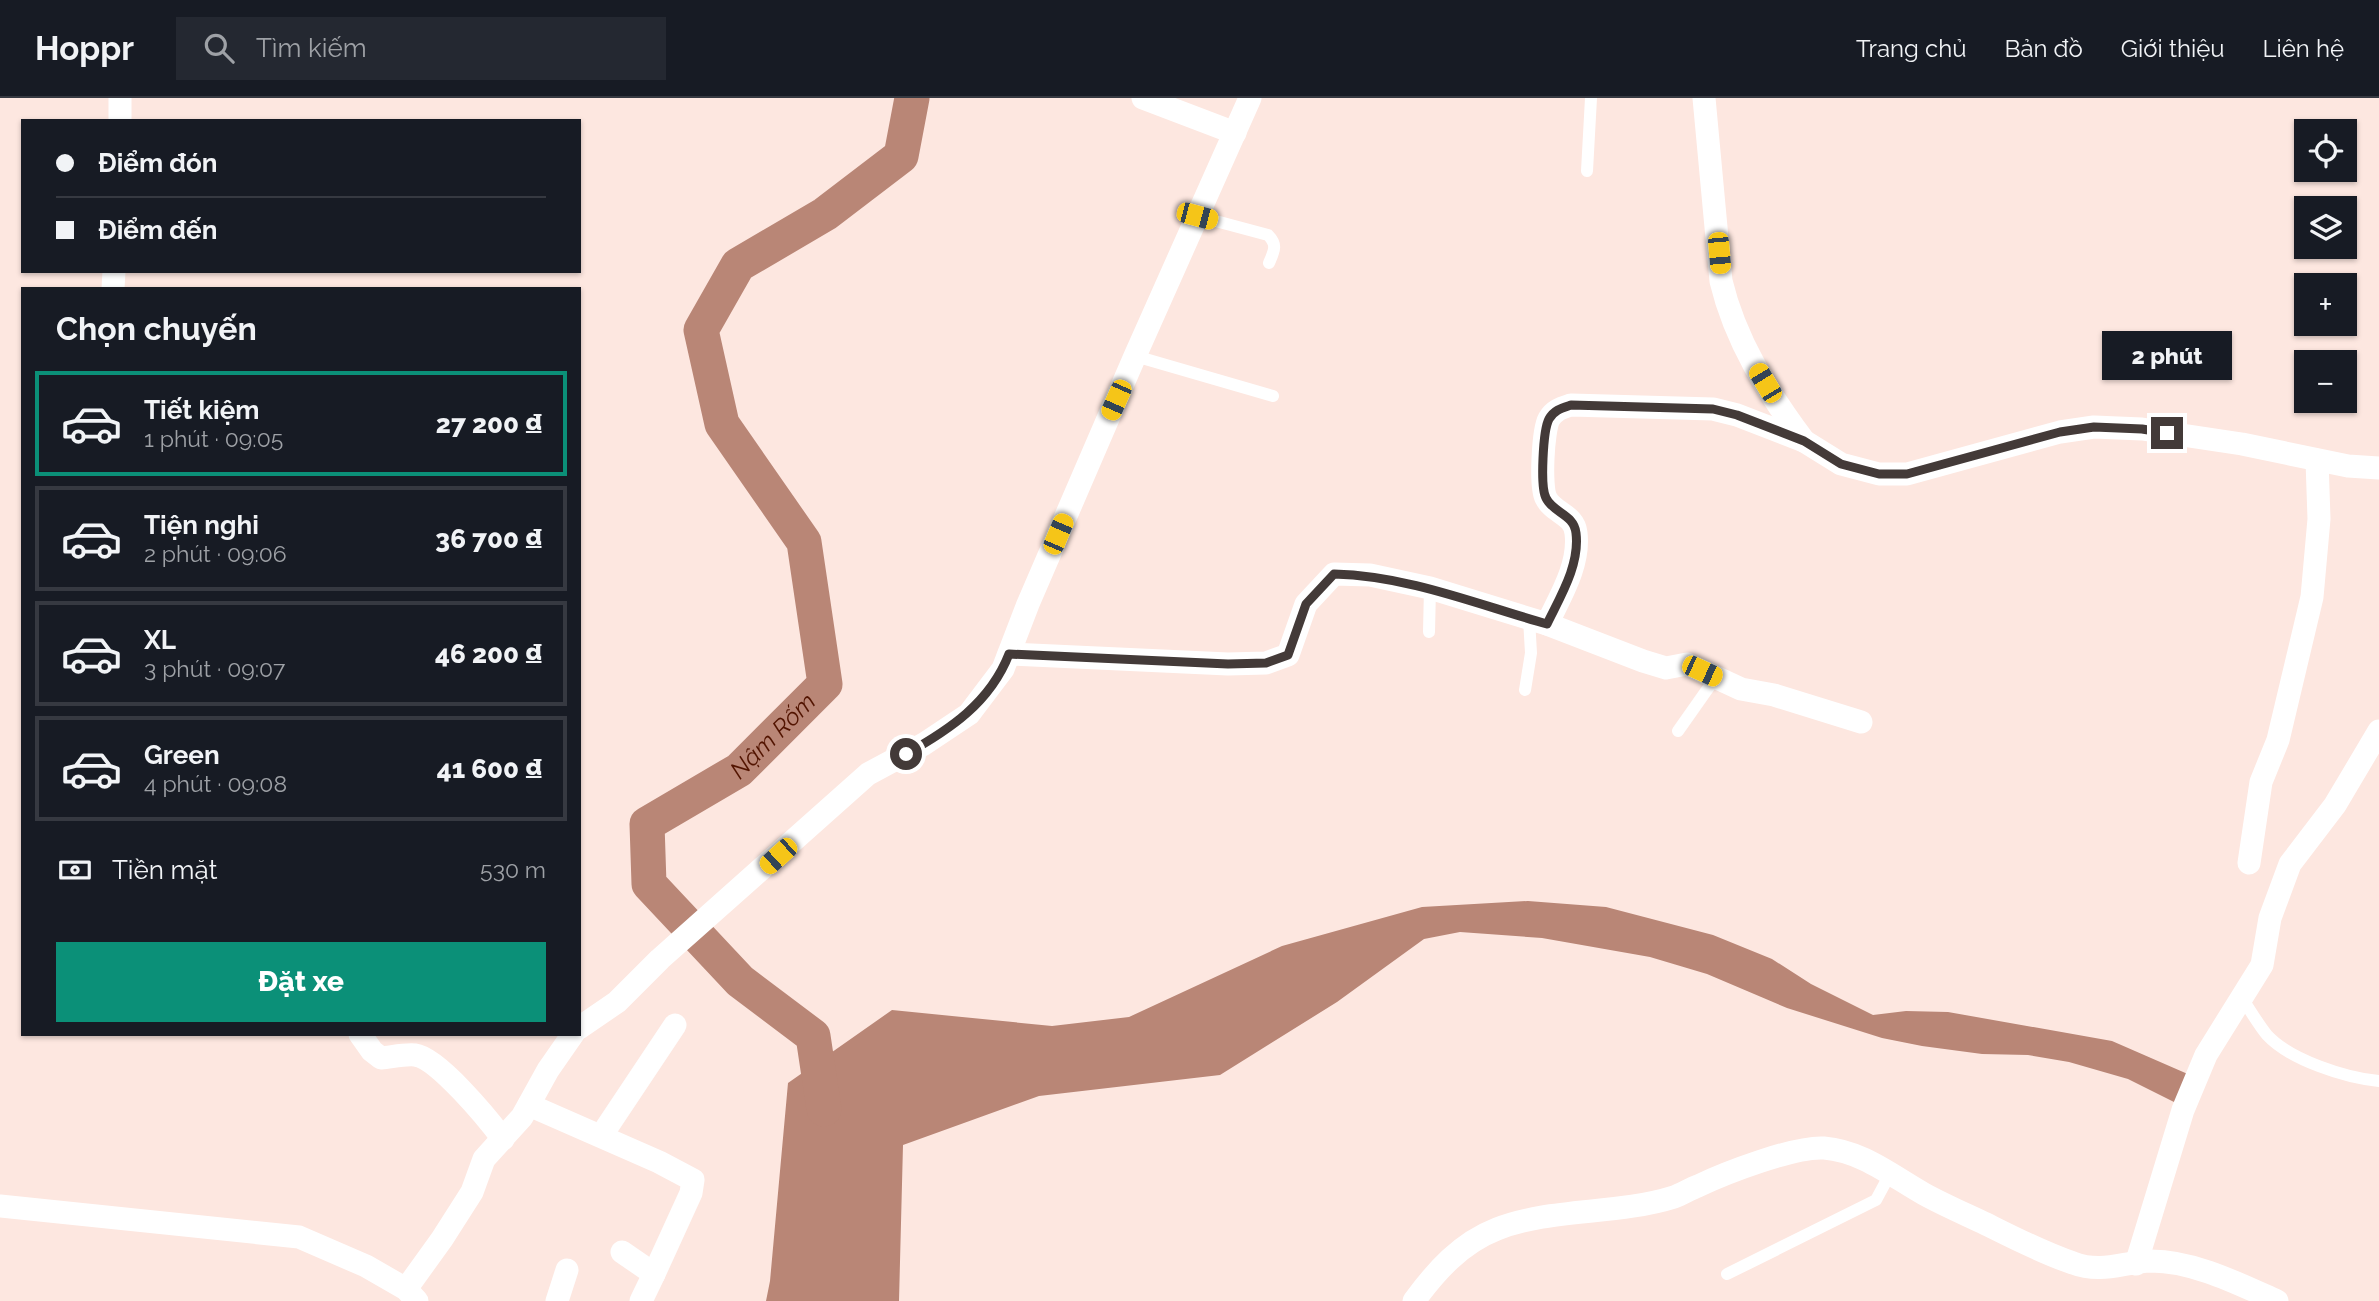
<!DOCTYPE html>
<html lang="vi">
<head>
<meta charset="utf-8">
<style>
  :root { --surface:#171b24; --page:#242831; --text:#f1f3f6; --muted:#9ea1a6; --line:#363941; --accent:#0b9078 }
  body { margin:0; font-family:Raleway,sans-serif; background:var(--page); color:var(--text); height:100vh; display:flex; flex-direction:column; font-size:26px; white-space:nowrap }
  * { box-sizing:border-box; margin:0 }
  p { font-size:23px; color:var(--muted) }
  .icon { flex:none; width:38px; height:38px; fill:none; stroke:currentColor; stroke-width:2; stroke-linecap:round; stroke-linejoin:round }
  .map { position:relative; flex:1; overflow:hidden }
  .sheet { position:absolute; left:21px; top:189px; width:560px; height:749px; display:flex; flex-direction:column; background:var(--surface); border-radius:0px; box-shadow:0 2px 5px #0004 }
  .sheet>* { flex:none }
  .hud { position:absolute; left:21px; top:21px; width:560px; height:154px; border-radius:0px; box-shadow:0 2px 5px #0004; display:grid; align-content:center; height:154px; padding:0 35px; background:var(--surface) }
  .tools { position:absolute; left:2294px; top:21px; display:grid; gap:14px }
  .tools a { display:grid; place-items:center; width:63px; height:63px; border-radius:0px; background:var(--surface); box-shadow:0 2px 5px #0004; font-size:35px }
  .end { position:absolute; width:32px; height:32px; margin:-16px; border:9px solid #433a38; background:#fff; box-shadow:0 0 0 4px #fff }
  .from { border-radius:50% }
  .bubble { position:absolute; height:49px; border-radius:0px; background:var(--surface); box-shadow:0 2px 5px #0004; font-size:23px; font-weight:800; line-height:49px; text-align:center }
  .car { position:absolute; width:21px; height:42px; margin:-21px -10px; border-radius:9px; box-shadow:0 0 5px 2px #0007; background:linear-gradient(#f5c518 24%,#345 0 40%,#f5c518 0 76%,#345 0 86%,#f5c518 0) }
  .hud b { display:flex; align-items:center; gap:24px; height:66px; font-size:26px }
  .hud b+b { border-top:2px solid var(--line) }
  .hud i { width:18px; height:18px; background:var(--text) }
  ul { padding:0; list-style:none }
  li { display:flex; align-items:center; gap:21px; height:105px; margin:0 14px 10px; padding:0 21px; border:4px solid var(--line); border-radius:0px }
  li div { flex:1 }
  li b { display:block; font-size:26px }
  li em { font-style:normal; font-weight:800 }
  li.active { border-color:var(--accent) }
  li>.icon { width:63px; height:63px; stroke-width:1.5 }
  h2 { padding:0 35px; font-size:32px; line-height:84px }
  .pay { display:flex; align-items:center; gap:18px; height:77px; padding:0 35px; font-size:26px }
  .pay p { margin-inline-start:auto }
  .cta { display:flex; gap:14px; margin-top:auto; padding:14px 35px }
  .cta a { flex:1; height:80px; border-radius:0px; background:var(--accent); color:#fff; font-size:28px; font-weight:800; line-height:80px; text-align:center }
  header { display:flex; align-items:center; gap:42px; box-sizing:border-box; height:98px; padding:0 35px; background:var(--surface); border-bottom:2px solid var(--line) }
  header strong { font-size:33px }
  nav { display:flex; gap:38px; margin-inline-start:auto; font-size:24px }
  .search { width:490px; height:63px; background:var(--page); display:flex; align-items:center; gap:18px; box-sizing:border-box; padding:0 24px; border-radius:0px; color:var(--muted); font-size:26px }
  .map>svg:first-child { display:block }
  .water { fill:#b98676 }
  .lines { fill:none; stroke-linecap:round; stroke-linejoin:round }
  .river { stroke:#b98676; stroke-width:35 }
  .service { stroke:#fff; stroke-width:12 }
  .minor { stroke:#fff; stroke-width:23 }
  .route { stroke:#433a38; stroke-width:9 }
  .labels { text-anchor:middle; stroke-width:7; stroke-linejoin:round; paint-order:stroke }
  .water-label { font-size:24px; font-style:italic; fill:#521400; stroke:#fdf9f7 }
</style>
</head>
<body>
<header>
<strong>Hoppr</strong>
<div class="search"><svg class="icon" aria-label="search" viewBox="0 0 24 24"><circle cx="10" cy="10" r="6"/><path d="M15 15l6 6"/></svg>Tìm kiếm</div>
<nav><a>Trang chủ</a><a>Bản đồ</a><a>Giới thiệu</a><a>Liên hệ</a></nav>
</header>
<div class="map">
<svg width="2379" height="1203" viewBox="0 0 2379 1203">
  <rect width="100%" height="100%" fill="#fde7e0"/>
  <polygon class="water" points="1528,803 1606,809 1713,837 1772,861 1811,886 1873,917 1906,913 1948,914 2112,943 2190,977 2178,1006 2128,981 2069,964 2028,957 1982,956 1922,948 1882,940 1787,910 1707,876 1650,859 1542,840 1460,834 1424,841 1337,904 1220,977 1039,998 903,1047 899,1203 766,1203 770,1183 788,985 892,912 1052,928 1129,919 1282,848 1422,809"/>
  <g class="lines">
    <path class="river" id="s1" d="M824 1011 813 938 740 883 649 786 647 726 739 672 825 586 804 444 722 326 701 232 738 167 825 116 901 58 912 0"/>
    <g class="service">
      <polyline points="1587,73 1591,0"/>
      <path d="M1197 118 1268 137C1278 147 1274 153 1269 165"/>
      <polyline points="1135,258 1273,298"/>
      <polyline points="1429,534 1430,490"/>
      <polyline points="1525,592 1531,555 1529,521"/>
      <polyline points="1678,633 1716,579"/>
      <path d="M2242 900C2250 912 2258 926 2267 937 2290 962 2346 980 2379 983"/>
      <polyline points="1727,1176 1876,1102 1890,1076"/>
    </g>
    <g class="minor">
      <polyline points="1143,0 1235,35"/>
      <path d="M1704 0 1721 183C1735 242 1768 295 1804 343"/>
      <polyline points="120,23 120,0"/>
      <polyline points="113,191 114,173"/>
      <path d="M1547 526C1560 499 1580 467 1576 435 1574 416 1553 415 1546 400 1540 389 1543 332 1549 321 1554 312 1562 310 1571 307L1713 311 1737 317 1804 343 1841 366 1879 376H1907L2060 334 2094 329 2142 331 2242 346 2348 368 2379 370"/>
      <polyline points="1009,556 1228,566 1266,565 1288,557 1306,506 1334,476 1370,477 1430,490 1547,526 1643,563 1666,570 1687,566 1741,591 1774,597 1861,624"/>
      <polyline points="2249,765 2261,684 2278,642 2312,499 2319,421 2317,362"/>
      <polyline points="579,930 617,904 660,861 868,676 924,646 969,616 1003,571 1028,506 1135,258 1250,0"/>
      <path d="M360 936 372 953 381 960C392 959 404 956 415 957 438 960 488 1021 503 1041"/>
      <polyline points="529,1007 659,1064 693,1082 691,1095 654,1176"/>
      <polyline points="601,1038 675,927"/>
      <polyline points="0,1108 299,1139 366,1168 406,1191 417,1203"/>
      <polyline points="622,1154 654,1176 641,1203"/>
      <polyline points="2136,1166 2183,1012 2206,957 2262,867 2270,820 2290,766 2335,707 2379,633"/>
      <polyline points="406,1191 442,1141 472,1094 484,1061 522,1019 548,972 573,936"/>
      <polyline points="557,1203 567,1172"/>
      <path d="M1414 1203C1436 1173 1461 1145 1497 1131 1550 1110 1617 1117 1674 1099 1682 1096 1690 1091 1698 1088 1725 1075 1795 1048 1824 1050 1862 1053 1892 1078 1924 1096 1944 1107 1965 1116 1986 1126 2014 1140 2043 1155 2073 1165 2102 1176 2123 1164 2151 1163 2194 1163 2239 1186 2277 1203"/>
    </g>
  </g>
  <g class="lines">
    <path class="route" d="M906 656C949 632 990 605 1009 556L1228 566 1266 565 1288 557 1306 506 1334 476C1409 478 1476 506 1547 526 1560 499 1580 467 1576 435 1574 416 1553 415 1546 400 1540 389 1543 332 1549 321 1554 312 1562 310 1571 307L1713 311 1737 317 1804 343 1841 366 1879 376H1907L2060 334 2094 329 2142 331 2167 335"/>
  </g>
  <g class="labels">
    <g class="water-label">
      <text dy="8" stroke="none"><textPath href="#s1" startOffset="513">Nậm Rốm</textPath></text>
    </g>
  </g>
</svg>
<div class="tools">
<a><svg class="icon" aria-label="locate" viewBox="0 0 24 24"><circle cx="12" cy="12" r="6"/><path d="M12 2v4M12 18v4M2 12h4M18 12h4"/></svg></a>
<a><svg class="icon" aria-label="layers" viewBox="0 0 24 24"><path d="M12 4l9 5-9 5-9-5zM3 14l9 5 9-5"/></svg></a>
<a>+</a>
<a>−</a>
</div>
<i class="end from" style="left:906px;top:656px"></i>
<i class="end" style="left:2167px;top:335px"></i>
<div class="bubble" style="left:2102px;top:233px;width:130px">2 phút</div>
<i class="car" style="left:1197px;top:118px;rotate:105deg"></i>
<i class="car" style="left:1719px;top:155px;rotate:175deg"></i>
<i class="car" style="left:1765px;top:285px;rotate:329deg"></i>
<i class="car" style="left:1116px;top:302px;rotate:204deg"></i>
<i class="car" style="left:1058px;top:436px;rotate:23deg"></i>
<i class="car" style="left:1702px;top:573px;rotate:115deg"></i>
<i class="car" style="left:778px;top:758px;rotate:228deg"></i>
<div class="hud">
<b><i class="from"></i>Điểm đón</b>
<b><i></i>Điểm đến</b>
</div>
<section class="sheet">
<h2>Chọn chuyến</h2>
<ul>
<li class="active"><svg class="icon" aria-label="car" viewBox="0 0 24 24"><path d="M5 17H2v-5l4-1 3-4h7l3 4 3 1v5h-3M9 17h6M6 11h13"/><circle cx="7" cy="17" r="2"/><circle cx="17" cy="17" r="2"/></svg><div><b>Tiết kiệm</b><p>1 phút · 09:05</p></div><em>27 200 ₫</em></li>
<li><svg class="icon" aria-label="car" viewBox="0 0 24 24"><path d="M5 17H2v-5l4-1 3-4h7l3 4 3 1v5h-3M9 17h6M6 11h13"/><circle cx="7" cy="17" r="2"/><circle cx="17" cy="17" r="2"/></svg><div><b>Tiện nghi</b><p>2 phút · 09:06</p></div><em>36 700 ₫</em></li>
<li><svg class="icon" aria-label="car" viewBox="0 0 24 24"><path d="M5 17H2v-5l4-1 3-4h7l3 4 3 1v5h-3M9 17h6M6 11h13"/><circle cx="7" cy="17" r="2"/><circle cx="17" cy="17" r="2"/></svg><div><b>XL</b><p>3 phút · 09:07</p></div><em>46 200 ₫</em></li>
<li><svg class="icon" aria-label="car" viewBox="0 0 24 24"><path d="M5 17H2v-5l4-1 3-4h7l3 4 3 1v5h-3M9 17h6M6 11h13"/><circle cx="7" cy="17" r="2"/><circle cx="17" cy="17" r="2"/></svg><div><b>Green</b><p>4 phút · 09:08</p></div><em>41 600 ₫</em></li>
</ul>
<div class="pay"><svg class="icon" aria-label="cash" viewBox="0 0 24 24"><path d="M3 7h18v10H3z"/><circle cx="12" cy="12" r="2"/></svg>Tiền mặt<p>530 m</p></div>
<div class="cta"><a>Đặt xe</a></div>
</section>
</div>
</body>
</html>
